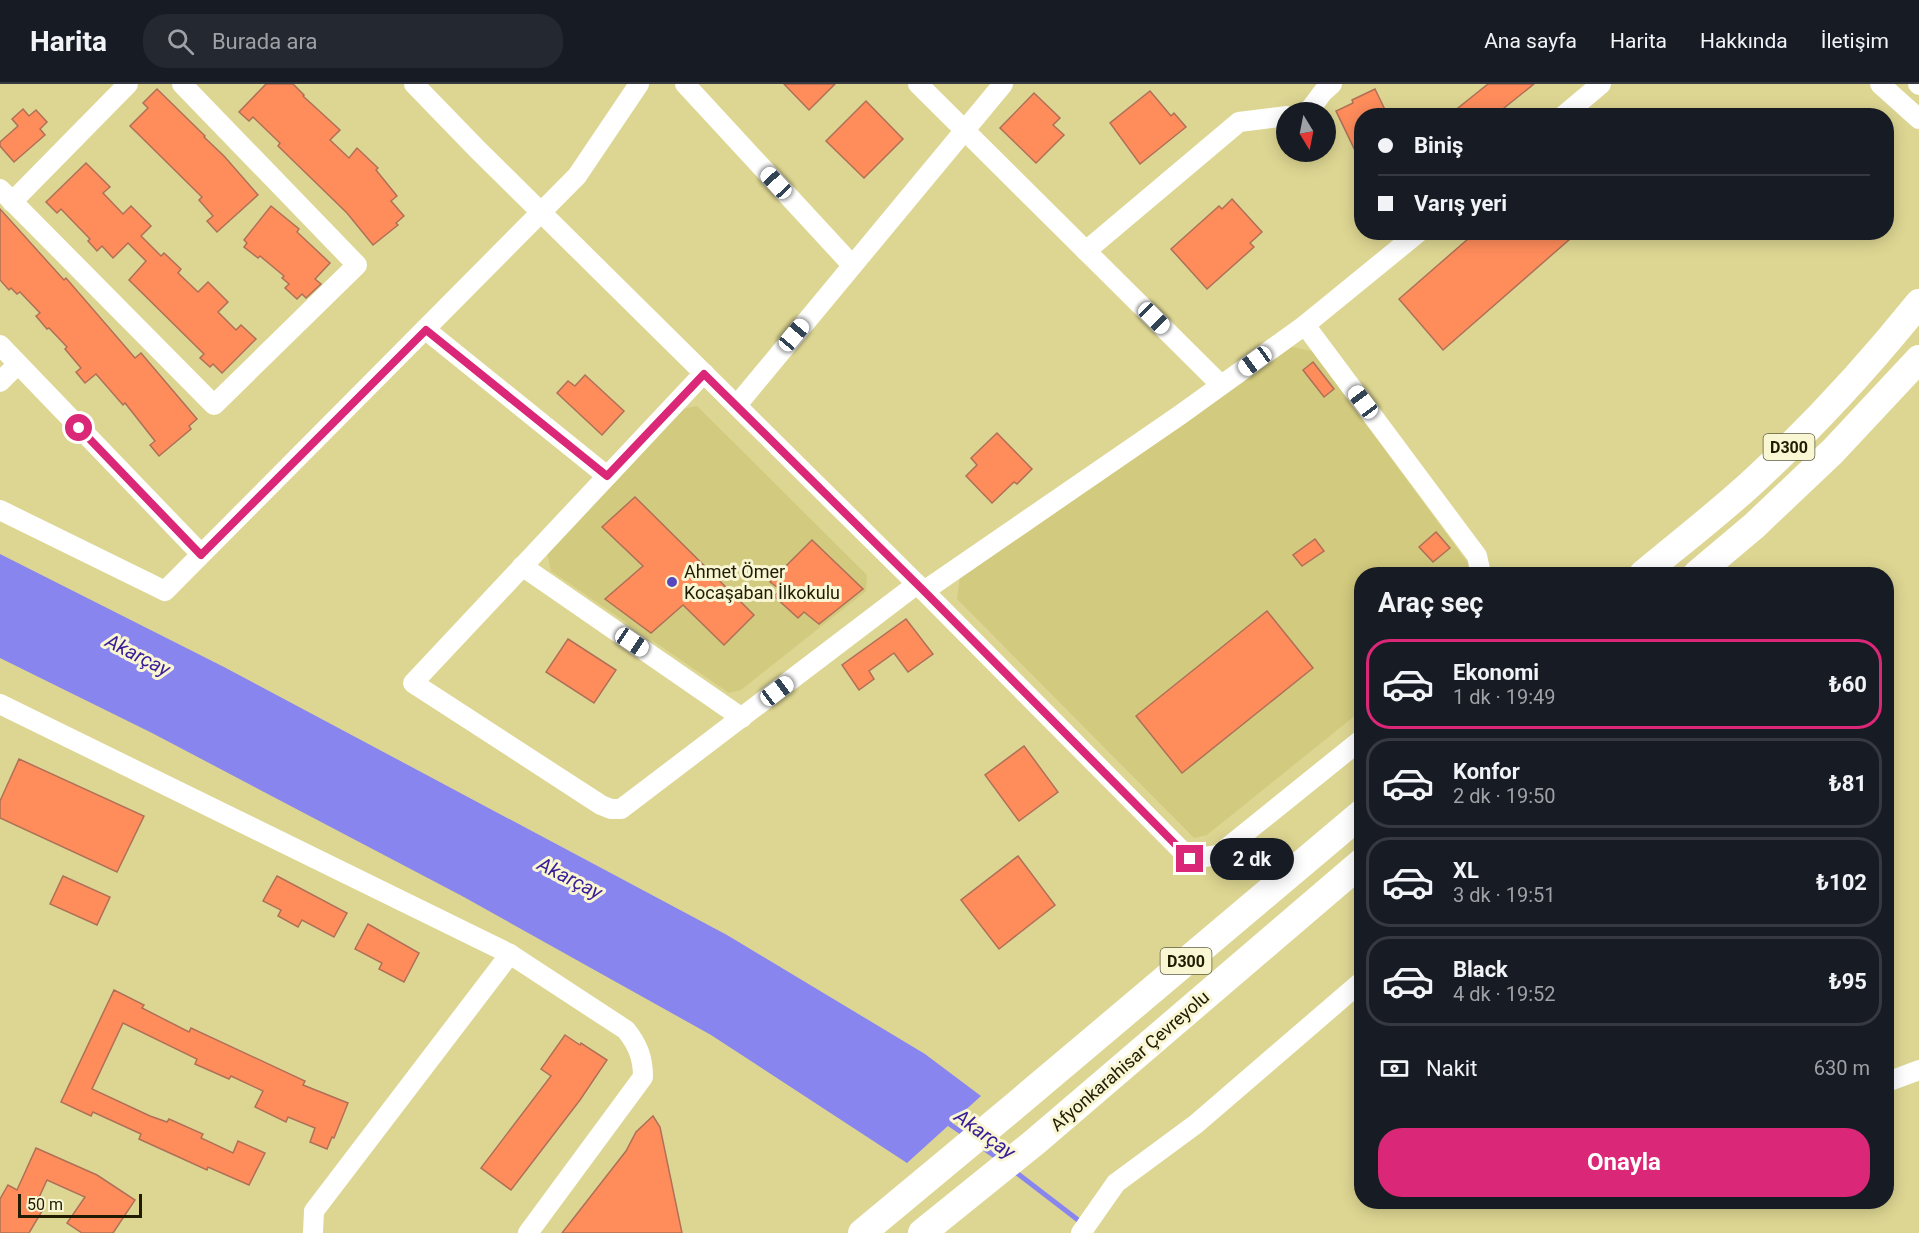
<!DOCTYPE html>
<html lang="tr">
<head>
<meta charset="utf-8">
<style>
  :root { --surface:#171b24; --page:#242831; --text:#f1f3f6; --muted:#9ea1a6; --line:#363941; --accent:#db2777 }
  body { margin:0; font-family:Roboto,sans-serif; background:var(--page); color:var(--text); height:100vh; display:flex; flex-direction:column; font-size:22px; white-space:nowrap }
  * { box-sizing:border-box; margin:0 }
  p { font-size:20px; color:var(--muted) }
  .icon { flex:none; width:33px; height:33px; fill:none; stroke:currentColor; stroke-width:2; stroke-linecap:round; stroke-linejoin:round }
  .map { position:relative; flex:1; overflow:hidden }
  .panel { position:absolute; left:1354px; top:483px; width:540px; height:642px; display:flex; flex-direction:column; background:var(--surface); border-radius:24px; box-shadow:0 3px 15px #0003 }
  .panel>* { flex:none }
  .guide { position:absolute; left:1354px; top:24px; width:540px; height:132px; border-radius:24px; box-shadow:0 3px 15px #0003; display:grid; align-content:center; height:132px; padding:0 24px; background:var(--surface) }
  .needle { width:39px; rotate:170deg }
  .fabs { position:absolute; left:1276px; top:18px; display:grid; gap:12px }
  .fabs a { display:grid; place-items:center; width:60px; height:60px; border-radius:50%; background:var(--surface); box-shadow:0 3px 15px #0003; font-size:30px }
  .scale { position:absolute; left:18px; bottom:15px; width:124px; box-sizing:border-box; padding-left:6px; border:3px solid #1f1c02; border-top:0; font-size:16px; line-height:21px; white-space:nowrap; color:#1f1c02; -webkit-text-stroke:4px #f9f6d4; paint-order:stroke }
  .end { position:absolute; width:27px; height:27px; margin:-14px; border:8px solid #db2777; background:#fff; box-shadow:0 0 0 3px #fff }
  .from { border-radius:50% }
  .bubble { position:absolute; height:42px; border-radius:21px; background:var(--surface); box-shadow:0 3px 15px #0003; font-size:20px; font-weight:700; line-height:42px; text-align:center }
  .car { position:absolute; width:18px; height:36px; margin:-18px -9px; border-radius:8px; box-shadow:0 0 4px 2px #0007; background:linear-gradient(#fff 24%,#345 0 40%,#fff 0 76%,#345 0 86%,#fff 0) }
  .guide b { display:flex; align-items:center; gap:21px; height:57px; font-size:22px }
  .guide b+b { border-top:2px solid var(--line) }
  .guide i { width:15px; height:15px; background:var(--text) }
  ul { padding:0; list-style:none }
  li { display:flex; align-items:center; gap:18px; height:90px; margin:0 12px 9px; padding:0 12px; border:3px solid var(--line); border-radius:24px }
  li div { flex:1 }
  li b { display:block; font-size:22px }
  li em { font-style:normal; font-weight:700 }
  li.current { border-color:var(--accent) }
  li>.icon { width:54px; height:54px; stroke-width:1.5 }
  h2 { padding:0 24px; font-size:27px; line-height:72px }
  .pay { display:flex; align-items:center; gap:15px; height:66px; padding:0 24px; font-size:22px }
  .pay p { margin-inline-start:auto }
  .button { display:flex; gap:12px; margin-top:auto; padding:12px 24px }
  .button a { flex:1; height:69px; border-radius:24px; background:var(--accent); color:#fff; font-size:24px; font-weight:700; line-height:69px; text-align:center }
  header { display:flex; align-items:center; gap:36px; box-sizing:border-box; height:84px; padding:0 30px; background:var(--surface); border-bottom:2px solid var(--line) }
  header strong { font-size:28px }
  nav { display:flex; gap:33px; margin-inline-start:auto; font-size:21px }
  .search { width:420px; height:54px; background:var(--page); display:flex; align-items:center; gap:15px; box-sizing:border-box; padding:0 21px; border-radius:24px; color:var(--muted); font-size:22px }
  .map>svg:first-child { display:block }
  .built { fill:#d2ca7e }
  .water { fill:#8985ef }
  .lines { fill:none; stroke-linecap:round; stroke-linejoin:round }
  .stream { stroke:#8985ef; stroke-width:5 }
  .building { fill:#ff8c5b; stroke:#af7057; stroke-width:1.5 }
  .minor { stroke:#fff; stroke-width:20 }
  .highway { stroke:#fff; stroke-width:28 }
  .route { stroke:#db2777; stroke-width:8 }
  .poi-dot { fill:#5647be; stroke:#f9f6d4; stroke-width:2 }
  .labels { text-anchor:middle; stroke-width:6; stroke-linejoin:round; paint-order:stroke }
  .shield { fill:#f9f6d4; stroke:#605d41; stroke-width:1.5 }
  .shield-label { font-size:16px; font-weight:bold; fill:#1f1c02 }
  .poi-label { font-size:18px; fill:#1f1c02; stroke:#f9f6d4; text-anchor:start }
  .street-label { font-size:18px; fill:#1f1c02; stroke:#f9f6d4 }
  .water-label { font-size:20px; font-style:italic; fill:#391c97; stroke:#f9f6d4 }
</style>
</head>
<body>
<header>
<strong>Harita</strong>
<div class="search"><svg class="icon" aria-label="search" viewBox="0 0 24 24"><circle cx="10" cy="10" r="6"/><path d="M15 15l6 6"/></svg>Burada ara</div>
<nav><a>Ana sayfa</a><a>Harita</a><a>Hakkında</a><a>İletişim</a></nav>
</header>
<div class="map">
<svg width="1919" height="1149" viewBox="0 0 1919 1149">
  <rect width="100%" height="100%" fill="#ddd692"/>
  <g class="built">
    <polygon points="1292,263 1312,267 1468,479 1468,490 1362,490 1362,626 1207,751 1194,754 957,515 960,492"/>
    <polygon points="697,322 867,491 866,507 741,606 729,609 551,487 547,468 682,325"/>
  </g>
  <polygon class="water" points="0,470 224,583 727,851 925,970 981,1012 907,1079 711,951 462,812 152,649 0,574"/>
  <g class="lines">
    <g class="stream">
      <polyline points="945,1037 967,1052"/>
      <polyline points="979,1061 999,1075"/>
      <polyline points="1013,1086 1082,1139"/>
    </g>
  </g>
  <g class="building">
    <polygon points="266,0 293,0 304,11 303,12 340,46 330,56 349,74 357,64 378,84 376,86 397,112 391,117 404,132 396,139 398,141 373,161 347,129 278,62 280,59 253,33 249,37 239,28"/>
    <polygon points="784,0 835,0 809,26"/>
    <polygon points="1488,0 1534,0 1494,32 1448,32"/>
    <polygon points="157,5 205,52 204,53 224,72 258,111 217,148 207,137 213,132 199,116 202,113 130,42 148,24 143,19"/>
    <polygon points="1375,5 1388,32 1362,32 1362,81 1336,27 1353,19 1352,16"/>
    <polygon points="1150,7 1171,32 1174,29 1186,43 1140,80 1110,39"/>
    <polygon points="1034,9 1060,34 1053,41 1064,51 1036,79 1000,44"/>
    <polygon points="866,17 903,55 864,94 826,57"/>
    <polygon points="23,25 29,32 36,26 47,38 40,45 45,51 14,78 0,62 0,58 18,42 12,35"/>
    <polygon points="86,79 110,103 103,109 123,130 131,122 151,142 141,152 161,172 164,169 181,185 178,189 198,208 208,198 228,218 218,228 236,246 241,241 256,255 222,289 213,280 210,283 200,274 204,270 129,196 146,177 128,159 113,174 102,162 97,167 88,157 90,155 61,125 57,129 46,118"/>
    <polygon points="1232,115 1262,148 1250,159 1254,163 1207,205 1171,165 1219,122 1222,125"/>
    <polygon points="271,122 299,145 297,148 330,179 315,195 321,200 306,214 302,210 297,215 285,204 289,200 282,194 284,192 260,172 258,174 244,163 247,159 244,156"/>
    <polygon points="0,125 64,196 66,194 135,274 141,269 197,335 189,342 191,345 159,372 150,361 155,357 125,319 123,321 96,290 85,299 76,288 81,284 65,265 67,263 49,244 47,245 36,232 40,229 20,208 17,210 11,204 9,206 0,196"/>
    <polygon points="1476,148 1578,148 1443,266 1399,215"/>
    <polygon points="1313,278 1334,305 1324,313 1303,286"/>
    <polygon points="585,291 624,327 602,351 557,309 568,297 575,302"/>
    <polygon points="997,349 1032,385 1017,400 1014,398 992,419 966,392 977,381 971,374"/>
    <polygon points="635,413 754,531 724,561 683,521 651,549 605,515 643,482 602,443"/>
    <polygon points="1436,448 1450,464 1433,478 1419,463"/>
    <polygon points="1315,455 1324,467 1302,482 1293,471"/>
    <polygon points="812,456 863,505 819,540 804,528 798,534 774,512 781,506 770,498"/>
    <polygon points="1267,527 1313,584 1182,689 1136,632"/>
    <polygon points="906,535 933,570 908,588 894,569 869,587 874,595 859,606 842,581"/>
    <polygon points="568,555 616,586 594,619 546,588"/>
    <polygon points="1024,662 1058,708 1019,737 985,691"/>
    <polygon points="19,675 144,732 117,788 0,734 0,717"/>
    <polygon points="1018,772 1055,821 999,865 961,816"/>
    <polygon points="63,792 110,813 97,841 50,820"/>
    <polygon points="277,792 347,829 334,853 302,836 298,843 278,832 281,826 263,817"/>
    <polygon points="368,840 419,869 404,898 379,885 382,879 355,865"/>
    <polygon points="114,906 144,921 142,924 189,948 191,944 305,997 303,1001 348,1019 334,1054 332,1053 327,1065 310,1058 315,1044 288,1033 286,1038 255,1023 263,1007 231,992 229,995 195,980 197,975 123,939 92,1005 150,1032 167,1038 169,1035 203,1050 201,1054 233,1069 238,1057 265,1069 249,1101 208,1083 207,1086 139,1055 141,1050 93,1028 91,1032 61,1018"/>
    <polygon points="565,951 580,961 581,959 607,976 580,1016 511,1106 481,1084 551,992 541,985"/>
    <polygon points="653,1032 660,1043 682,1149 562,1149 626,1067 636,1048"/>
    <polygon points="36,1064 97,1091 135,1116 113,1149 82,1149 67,1139 85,1113 47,1096 37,1118 45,1122 29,1149 0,1149 0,1115 8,1101 17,1106"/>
  </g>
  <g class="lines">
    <g class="minor">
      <polyline points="414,0 477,65 924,507 1190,775 1218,771 1362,655"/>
      <polyline points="685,0 852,181"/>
      <polyline points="918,0 1221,301"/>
      <polyline points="1880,0 1919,35"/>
      <polyline points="1918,0 1919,1"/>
      <polyline points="1308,28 1323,8 1332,0"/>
      <polyline points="1563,32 1601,0"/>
      <polyline points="0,105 214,321 357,181 182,0"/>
      <polyline points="12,118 128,0"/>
      <polyline points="1086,167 1239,38 1287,32"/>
      <polyline points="1305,241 1477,472 1481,490"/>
      <polyline points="426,246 607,392"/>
      <polyline points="0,261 201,470"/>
      <polyline points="704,289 413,599 601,721 611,725 621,725 917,500"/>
      <polyline points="0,298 18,280"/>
      <polyline points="737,321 1003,0"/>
      <polyline points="0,426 165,507 577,92 639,0"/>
      <polyline points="522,482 742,634"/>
      <polyline points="924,507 1180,331 1305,241 1419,148"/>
      <path d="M0 620 510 870 626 946C638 961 643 974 643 993L528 1149"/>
      <polyline points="1887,998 1919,986"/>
      <polyline points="313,1149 314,1127 510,870"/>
      <polyline points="1081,1149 1116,1099 1196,1040 1362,897"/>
    </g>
    <g class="highway">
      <path d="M1643 490C1681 458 1722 427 1758 393 1816 339 1870 280 1919 219"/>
      <polyline points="1697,490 1754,442 1833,367 1919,275"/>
      <polyline points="862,1149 1010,1026 1362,729"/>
      <polyline points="922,1149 1036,1057 1362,778"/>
    </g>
  </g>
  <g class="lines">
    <polyline class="route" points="79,344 201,471 426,246 607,392 704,290 924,507 1190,775"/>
  </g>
  <circle class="poi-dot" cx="672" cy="498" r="6"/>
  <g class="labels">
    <g class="shield">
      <rect x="1763.5" y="350" width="51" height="26" rx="4.5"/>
      <rect x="1160.5" y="864" width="51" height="26" rx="4.5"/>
    </g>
    <g class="shield-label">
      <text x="1789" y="369">D300</text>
      <text x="1186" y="883">D300</text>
    </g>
    <g class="poi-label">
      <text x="684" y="494">Ahmet Ömer<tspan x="684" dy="21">Kocaşaban İlkokulu</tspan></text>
    </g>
    <g class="street-label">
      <text transform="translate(1130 977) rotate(-41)" y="6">Afyonkarahisar Çevreyolu</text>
    </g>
    <g class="water-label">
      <text transform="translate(138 571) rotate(27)" y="7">Akarçay</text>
      <text transform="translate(570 794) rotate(27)" y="7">Akarçay</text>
      <text transform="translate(985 1050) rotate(36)" y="7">Akarçay</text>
    </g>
  </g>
</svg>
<div class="fabs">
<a><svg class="needle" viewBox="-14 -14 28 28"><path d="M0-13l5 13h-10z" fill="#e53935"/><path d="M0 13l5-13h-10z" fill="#9ea1a6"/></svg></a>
</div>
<div class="scale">50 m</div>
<i class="end from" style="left:79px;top:344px"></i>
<i class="end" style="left:1190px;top:775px"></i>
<div class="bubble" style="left:1210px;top:754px;width:84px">2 dk</div>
<i class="car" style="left:776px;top:99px;rotate:317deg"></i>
<i class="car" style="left:1154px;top:234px;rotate:135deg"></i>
<i class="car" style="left:794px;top:251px;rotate:40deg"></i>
<i class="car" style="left:1255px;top:277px;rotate:234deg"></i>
<i class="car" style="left:1363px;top:318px;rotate:323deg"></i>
<i class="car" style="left:632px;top:558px;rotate:124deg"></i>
<i class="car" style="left:777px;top:607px;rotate:53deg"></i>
<div class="guide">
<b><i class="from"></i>Biniş</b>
<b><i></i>Varış yeri</b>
</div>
<section class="panel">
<h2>Araç seç</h2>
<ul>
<li class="current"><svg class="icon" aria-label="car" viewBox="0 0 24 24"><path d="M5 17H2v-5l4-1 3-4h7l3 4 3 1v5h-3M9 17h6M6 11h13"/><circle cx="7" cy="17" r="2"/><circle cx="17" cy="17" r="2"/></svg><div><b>Ekonomi</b><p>1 dk · 19:49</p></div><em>₺60</em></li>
<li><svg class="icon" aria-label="car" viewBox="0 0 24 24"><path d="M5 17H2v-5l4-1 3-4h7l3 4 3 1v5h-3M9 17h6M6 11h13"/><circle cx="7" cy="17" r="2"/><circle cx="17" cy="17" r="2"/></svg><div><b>Konfor</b><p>2 dk · 19:50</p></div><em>₺81</em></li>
<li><svg class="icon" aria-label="car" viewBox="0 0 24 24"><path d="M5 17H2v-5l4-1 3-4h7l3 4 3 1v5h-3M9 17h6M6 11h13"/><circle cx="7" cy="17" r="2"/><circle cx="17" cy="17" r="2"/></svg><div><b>XL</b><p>3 dk · 19:51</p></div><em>₺102</em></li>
<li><svg class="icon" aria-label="car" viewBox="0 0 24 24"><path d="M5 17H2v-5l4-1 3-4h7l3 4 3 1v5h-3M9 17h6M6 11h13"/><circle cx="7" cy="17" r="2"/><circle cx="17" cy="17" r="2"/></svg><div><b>Black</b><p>4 dk · 19:52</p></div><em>₺95</em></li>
</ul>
<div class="pay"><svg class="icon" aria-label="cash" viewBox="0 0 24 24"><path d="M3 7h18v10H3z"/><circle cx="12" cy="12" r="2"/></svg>Nakit<p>630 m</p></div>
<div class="button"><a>Onayla</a></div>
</section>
</div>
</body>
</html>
